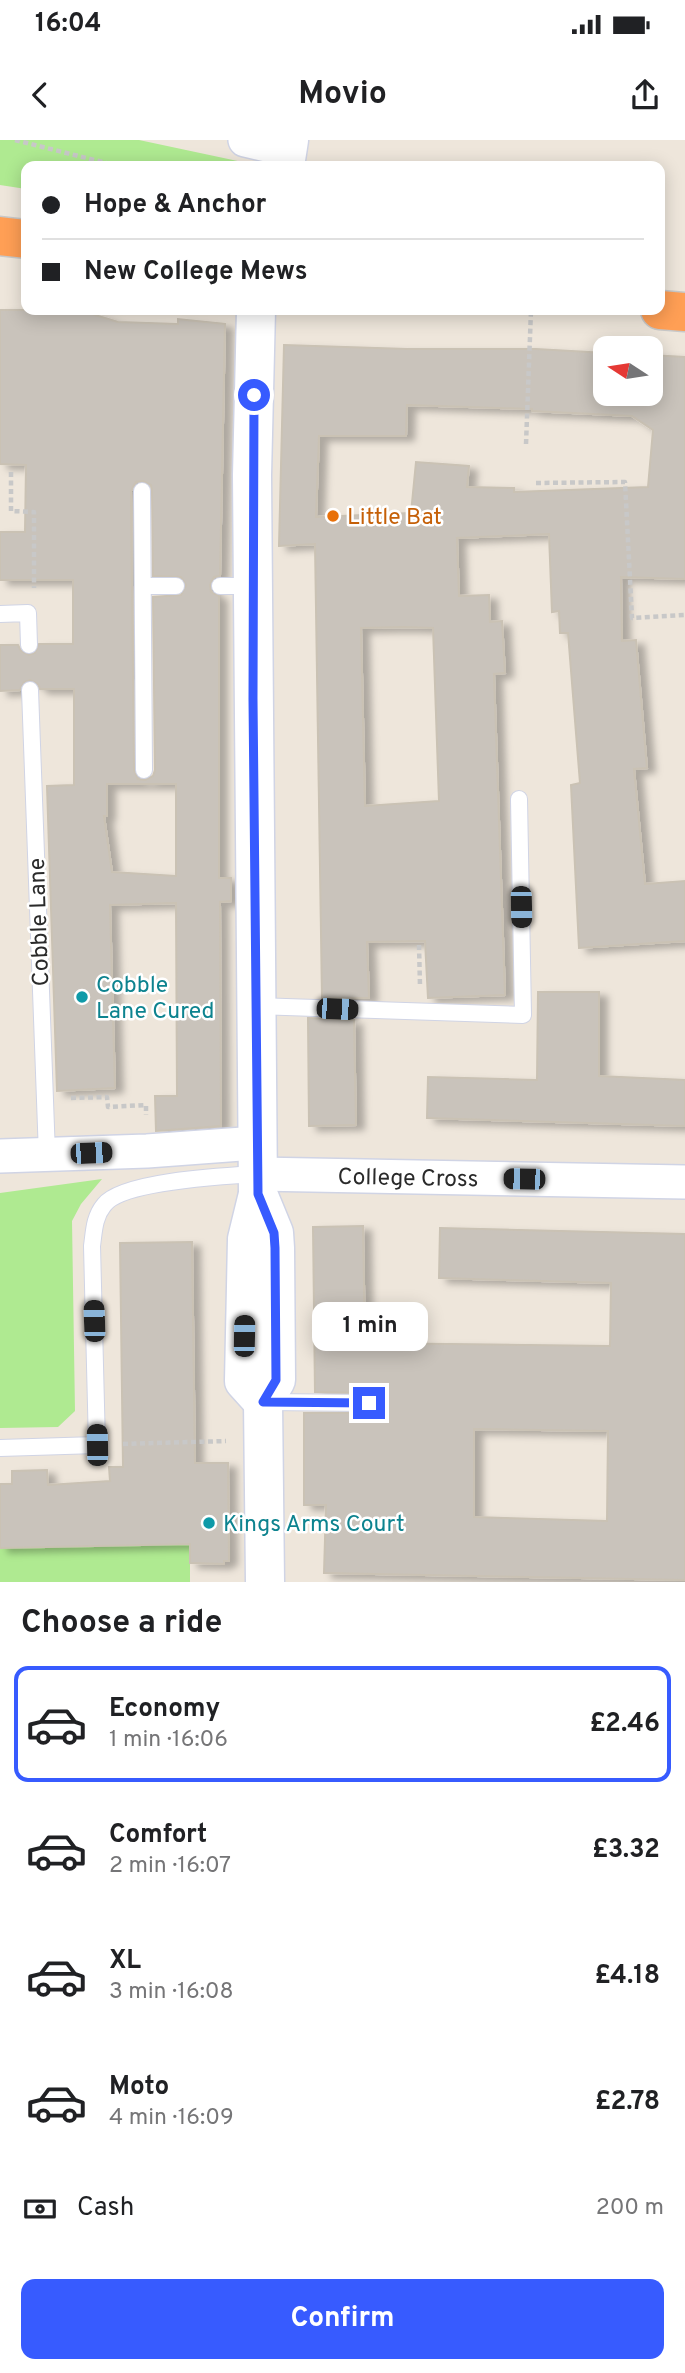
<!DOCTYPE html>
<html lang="en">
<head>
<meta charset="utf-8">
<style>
  :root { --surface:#fff; --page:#f6f6f6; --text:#202124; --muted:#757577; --line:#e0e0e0; --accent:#375bff }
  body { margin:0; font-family:Overpass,sans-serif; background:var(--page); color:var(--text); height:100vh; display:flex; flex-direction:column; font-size:26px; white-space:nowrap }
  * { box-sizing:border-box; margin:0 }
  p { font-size:23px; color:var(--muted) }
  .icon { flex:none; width:38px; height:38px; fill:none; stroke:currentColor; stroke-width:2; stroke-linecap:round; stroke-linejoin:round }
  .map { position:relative; height:1442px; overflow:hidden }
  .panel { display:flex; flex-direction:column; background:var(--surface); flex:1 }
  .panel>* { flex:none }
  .banner { position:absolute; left:21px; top:21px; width:644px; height:154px; border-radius:14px; box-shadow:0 4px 18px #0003; display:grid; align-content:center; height:154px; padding:0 21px; background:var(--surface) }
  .needle { width:46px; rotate:282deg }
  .fabs { position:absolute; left:593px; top:196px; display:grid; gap:14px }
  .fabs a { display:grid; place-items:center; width:70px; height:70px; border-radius:14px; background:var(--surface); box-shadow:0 4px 18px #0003; font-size:35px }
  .end { position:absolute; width:32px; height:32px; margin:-16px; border:9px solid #375bff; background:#fff; box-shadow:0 0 0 4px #fff }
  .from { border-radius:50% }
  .bubble { position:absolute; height:49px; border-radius:14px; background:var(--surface); box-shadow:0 4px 18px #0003; font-size:23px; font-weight:700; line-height:49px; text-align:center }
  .car { position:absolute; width:21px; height:42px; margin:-21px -10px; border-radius:9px; box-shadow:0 0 5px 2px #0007; background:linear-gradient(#222 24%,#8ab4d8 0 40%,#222 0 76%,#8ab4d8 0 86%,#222 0) }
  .banner b { display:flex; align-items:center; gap:24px; height:66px; font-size:26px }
  .banner b+b { border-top:2px solid var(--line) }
  .banner i { width:18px; height:18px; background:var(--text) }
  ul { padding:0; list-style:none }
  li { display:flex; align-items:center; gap:21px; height:116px; margin:0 14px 10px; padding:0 7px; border:4px solid transparent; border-radius:14px }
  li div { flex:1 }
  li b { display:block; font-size:26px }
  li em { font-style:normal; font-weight:700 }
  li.current { border-color:var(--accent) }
  li>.icon { width:63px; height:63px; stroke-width:1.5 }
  h2 { padding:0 21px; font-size:32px; line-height:84px }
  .pay { display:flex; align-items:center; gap:18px; height:77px; padding:0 21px; font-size:26px }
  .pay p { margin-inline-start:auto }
  .primary-button { display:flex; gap:14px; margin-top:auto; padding:14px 21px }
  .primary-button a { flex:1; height:80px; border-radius:14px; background:var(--accent); color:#fff; font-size:28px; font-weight:700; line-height:80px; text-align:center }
  .status { display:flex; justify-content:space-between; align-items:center; height:49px; padding:0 35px; background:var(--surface); direction:ltr }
  .status svg { height:19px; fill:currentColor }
  header { display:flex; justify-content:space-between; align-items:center; height:91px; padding:0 21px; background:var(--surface); font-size:32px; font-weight:700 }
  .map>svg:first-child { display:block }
  .green { fill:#afea91 }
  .building { fill:#c9c3bb; stroke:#cac2b4; stroke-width:2; fill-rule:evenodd; filter:url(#shadow) }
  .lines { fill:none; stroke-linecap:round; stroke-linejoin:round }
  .lane-casing { stroke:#d0d4e5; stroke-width:18 }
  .street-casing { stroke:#d0d4e5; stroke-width:36 }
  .secondary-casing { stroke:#d0d4e5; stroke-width:41 }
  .highway-casing { stroke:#c8c8c8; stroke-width:41 }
  .path { stroke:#c8c8c8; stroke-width:4.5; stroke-dasharray:5 3.5; stroke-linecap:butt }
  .lane { stroke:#fff; stroke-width:16 }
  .street { stroke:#fff; stroke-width:33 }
  .secondary { stroke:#fff; stroke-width:38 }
  .highway { stroke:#ff9f55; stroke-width:38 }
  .route { stroke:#375bff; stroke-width:9 }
  .food-dot { fill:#e8710a; stroke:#fff; stroke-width:2.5 }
  .culture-dot { fill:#0f9aa8; stroke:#fff; stroke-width:2.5 }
  .labels { text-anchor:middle; stroke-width:5; stroke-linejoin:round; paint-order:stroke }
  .food-label { font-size:23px; fill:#c56008; stroke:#fff; text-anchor:start }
  .street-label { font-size:23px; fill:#2a2a2a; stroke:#fff }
  .culture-label { font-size:23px; fill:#0d838f; stroke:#fff; text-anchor:start }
</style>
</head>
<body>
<div class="status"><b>16:04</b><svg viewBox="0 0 49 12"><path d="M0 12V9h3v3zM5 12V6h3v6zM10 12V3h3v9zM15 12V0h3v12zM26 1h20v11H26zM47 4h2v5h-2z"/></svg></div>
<header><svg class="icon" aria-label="back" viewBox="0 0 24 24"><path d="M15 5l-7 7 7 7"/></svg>Movio<svg class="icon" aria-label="share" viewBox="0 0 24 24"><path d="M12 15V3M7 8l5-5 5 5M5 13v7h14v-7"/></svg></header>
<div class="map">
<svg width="685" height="1442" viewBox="0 0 685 1442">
  <defs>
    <filter id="shadow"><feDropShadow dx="8" dy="4.5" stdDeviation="3.5" flood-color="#0004"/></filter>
  </defs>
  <rect width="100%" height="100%" fill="#eee6db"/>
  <g class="green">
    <polygon points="0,0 139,0 247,23 247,26 26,26 26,49 0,45"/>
    <polygon points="102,1039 81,1064 72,1081 75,1271 58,1287 0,1288 0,1053"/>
    <polygon points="190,1395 190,1442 0,1442 0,1408 155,1404"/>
  </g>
  <g class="building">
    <path d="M0 170H79L118 182 178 184V179L225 184 220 436 214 437 210 445 211 452 219 456V738H231V761L220 762 221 986 156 991 155 956H177L176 763 110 765 115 948 57 951 47 646 74 645V549H40L38 544 30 540 24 542 20 550 0 551V505H18L21 511 29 515 35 513 39 504H73V440H0V392H25L26 325 0 324ZM143 341 151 345 152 351 153 436 181 437 186 445 181 455 153 457 155 630 153 636 145 640 138 639 134 630 131 351 136 342ZM107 644H176V736L112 732 104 676H107Z"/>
    <path d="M284 205 408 209H536L606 213V254H651V215L685 217V439L621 437 622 501 636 500 647 628 634 629 645 744 685 741V801L579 808 571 645 580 643 568 493H560L559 471 552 472 549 394 457 398 459 456 489 455 490 482 502 481 505 533 494 534 505 855 428 858 425 801 367 802 369 858H322L315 404 279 406ZM407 265 532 269V271L632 276 653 290 648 347 514 352V348L467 347 469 326 416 322 411 373 316 377 319 296H406ZM403 487 433 488 439 661 365 666 361 488Z"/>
    <polygon points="538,852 599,852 599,936 685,940 685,986 427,978 428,937 537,940"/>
    <polygon points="308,878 354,880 356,985 309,986"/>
    <path d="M363 1086 365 1203 610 1206 611 1143 439 1138 440 1088 685 1094V1440L324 1433 326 1365H304V1273H370L378 1269 379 1262 375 1254 370 1253 315 1252 313 1087ZM474 1289 608 1291 607 1381 474 1377Z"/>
    <polygon points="192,1102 195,1323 228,1323 229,1421 224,1421 224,1424 190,1423 190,1404 0,1408 0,1344 12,1344 12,1331 47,1330 48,1345 110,1341 109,1327 123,1327 120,1103"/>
  </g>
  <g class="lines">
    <g class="lane-casing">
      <g id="lane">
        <polyline points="142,351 144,630"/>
        <polyline points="143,446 176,446"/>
        <polyline points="220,446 253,446"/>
        <polyline points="0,474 28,473 29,505"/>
        <polyline points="30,550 47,1015"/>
        <polyline points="256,866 523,875 519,659"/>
        <polyline points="266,1262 369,1263"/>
        <path d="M0 1308 97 1305 92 1106C94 1092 94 1077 104 1065 122 1041 226 1036 258 1034"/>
      </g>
    </g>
    <g class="street-casing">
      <g id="street">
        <polyline points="245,0 288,10"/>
        <polyline points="0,1016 147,1011 257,1003"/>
        <polyline points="258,1034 685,1042"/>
      </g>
    </g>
    <g class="secondary-casing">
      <g id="secondary">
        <polyline points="285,26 289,0"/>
        <polyline points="256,170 252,335 258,1054 247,1099 244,1241 263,1262"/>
        <polyline points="258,1054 274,1093 275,1108 276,1240 263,1262 265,1442"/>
      </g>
    </g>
    <g class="highway-casing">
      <g id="highway">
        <polyline points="0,96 26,99"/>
        <polyline points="660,170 685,172"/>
      </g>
    </g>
    <g class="path">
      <polyline points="15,0 118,26"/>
      <polyline points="526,304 531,170"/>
      <polyline points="11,332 11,371 34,372 34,448"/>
      <polyline points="536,343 625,342 632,478 685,475"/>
      <polyline points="419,805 420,846"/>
      <polyline points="71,958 107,957 108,967 146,965 146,975"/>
      <polyline points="123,1304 226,1301"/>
    </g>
    <use href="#lane" class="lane"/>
    <use href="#street" class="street"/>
    <use href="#secondary" class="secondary"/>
    <use href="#highway" class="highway"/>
  </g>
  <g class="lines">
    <polyline class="route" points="254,255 253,559 258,1054 274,1093 275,1108 276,1240 263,1262 369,1263"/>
  </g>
  <circle class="food-dot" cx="333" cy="376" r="7"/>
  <g class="culture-dot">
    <circle cx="82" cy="857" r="7"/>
    <circle cx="209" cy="1383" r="7"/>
  </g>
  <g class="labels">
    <g class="food-label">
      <text x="347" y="384">Little Bat</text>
    </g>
    <g class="street-label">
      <text transform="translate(38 782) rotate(-92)" y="8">Cobble Lane</text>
      <text transform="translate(408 1037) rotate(1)" y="8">College Cross</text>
    </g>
    <g class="culture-label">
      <text x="96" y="852">Cobble<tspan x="96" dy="26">Lane Cured</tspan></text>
      <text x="223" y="1391">Kings Arms Court</text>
    </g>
  </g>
</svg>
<div class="fabs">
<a><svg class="needle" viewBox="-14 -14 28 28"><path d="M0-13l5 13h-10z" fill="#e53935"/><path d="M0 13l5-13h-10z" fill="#757577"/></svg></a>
</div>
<i class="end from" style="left:254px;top:255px"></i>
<i class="end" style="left:369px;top:1263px"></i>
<div class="bubble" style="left:312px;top:1162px;width:116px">1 min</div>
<i class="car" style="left:521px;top:767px;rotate:179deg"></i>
<i class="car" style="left:337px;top:869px;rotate:92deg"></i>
<i class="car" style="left:91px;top:1013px;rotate:88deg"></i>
<i class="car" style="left:524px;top:1039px;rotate:271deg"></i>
<i class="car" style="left:94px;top:1181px;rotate:358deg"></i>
<i class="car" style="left:244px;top:1196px;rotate:1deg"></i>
<i class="car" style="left:97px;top:1305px;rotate:359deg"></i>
<div class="banner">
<b><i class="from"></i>Hope &amp; Anchor</b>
<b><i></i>New College Mews</b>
</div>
</div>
<section class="panel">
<h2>Choose a ride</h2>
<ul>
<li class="current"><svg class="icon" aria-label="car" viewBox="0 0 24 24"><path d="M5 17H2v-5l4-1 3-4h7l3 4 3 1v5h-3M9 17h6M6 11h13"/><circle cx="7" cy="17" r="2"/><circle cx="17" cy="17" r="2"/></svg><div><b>Economy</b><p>1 min · 16:06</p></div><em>£2.46</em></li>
<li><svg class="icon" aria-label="car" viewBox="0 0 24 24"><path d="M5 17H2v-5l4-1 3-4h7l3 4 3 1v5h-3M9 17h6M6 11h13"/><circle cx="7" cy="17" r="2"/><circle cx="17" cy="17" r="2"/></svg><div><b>Comfort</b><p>2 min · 16:07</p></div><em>£3.32</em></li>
<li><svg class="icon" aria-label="car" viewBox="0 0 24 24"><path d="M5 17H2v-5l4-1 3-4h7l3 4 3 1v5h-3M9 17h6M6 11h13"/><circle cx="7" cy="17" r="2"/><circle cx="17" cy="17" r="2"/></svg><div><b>XL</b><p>3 min · 16:08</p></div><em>£4.18</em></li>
<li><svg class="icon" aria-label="car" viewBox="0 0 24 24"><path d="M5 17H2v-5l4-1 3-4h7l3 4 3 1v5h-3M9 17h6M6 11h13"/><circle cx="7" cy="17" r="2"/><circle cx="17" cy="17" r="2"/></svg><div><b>Moto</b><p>4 min · 16:09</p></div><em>£2.78</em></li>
</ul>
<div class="pay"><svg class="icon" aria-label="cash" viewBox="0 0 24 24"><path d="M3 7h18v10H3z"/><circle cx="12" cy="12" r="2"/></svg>Cash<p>200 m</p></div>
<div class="primary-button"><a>Confirm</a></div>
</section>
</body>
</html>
